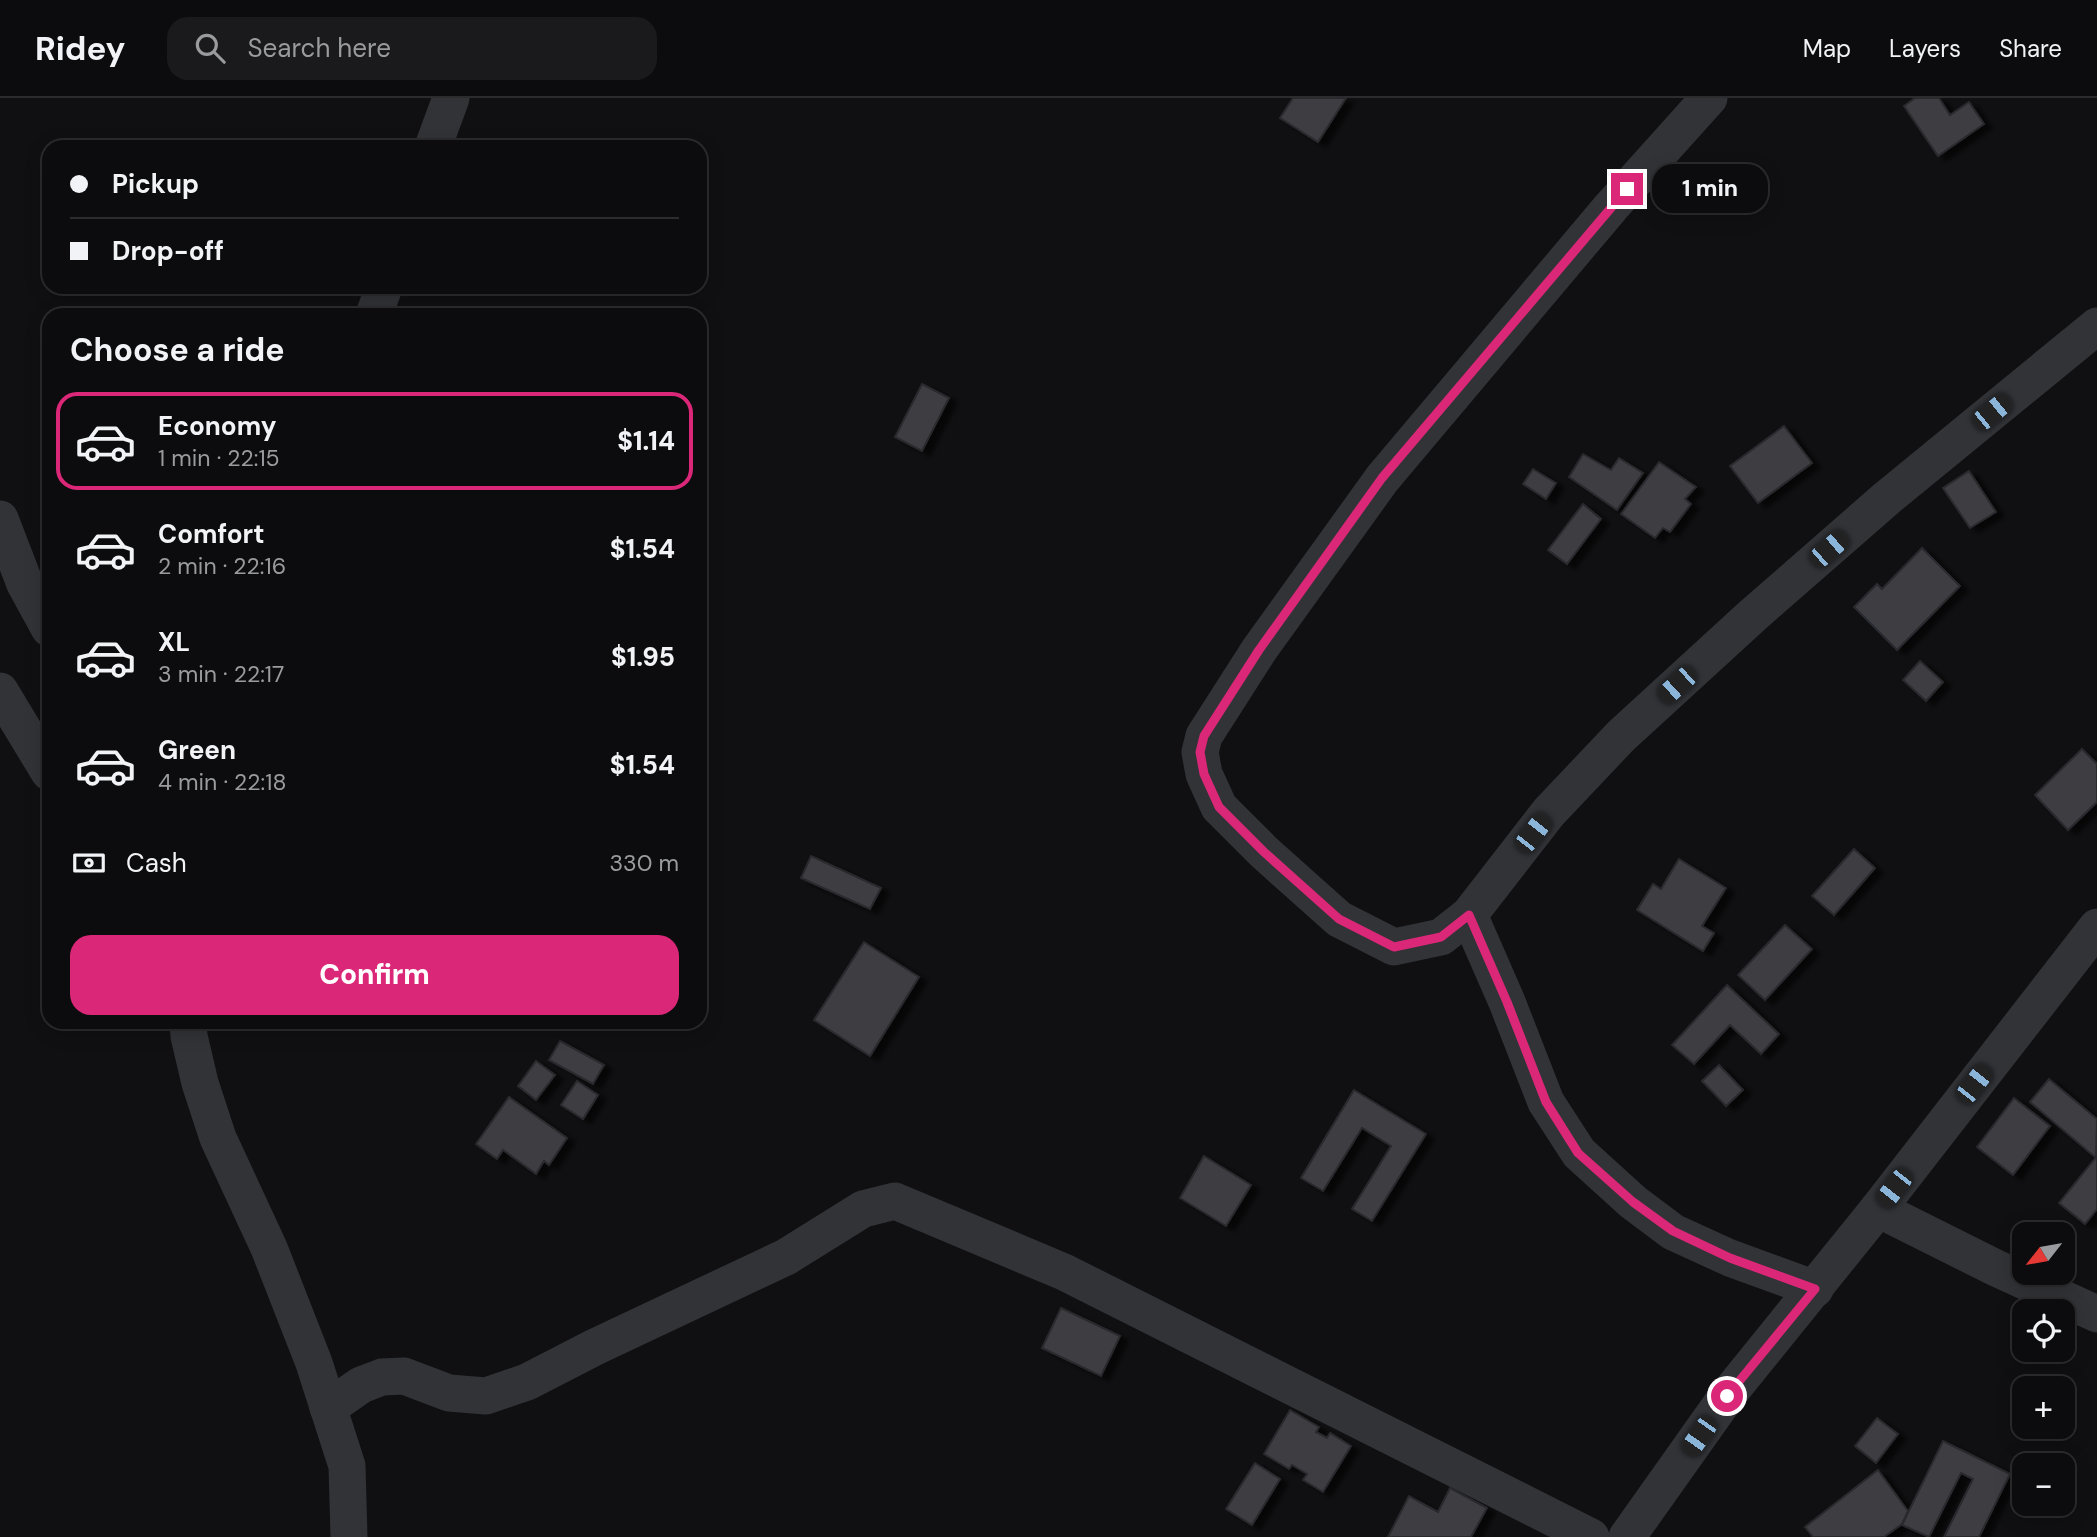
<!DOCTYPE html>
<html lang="en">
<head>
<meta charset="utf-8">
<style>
  :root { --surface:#0c0c0e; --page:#1a1a1c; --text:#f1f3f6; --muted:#9a9b9e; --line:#2c2c2e; --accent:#db2777 }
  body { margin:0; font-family:"DM Sans",sans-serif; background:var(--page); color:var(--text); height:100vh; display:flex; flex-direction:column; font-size:26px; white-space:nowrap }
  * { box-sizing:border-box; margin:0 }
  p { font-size:23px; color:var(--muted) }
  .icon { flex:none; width:38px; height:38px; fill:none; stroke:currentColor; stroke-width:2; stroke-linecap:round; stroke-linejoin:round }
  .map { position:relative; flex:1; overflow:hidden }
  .panel { position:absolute; left:42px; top:210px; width:665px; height:721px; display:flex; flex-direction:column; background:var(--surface); border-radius:21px; box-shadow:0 4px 18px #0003,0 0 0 2px var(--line) }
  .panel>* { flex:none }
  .banner { position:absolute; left:42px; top:42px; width:665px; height:154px; border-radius:21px; box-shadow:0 4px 18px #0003,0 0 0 2px var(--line); display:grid; align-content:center; height:154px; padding:0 28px; background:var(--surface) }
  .needle { width:46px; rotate:239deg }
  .buttons { position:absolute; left:2012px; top:1124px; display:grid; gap:14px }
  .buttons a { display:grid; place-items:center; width:63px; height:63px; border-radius:14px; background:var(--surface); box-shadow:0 4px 18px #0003,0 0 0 2px var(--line); font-size:35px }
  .end { position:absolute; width:32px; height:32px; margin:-16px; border:9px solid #db2777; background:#fff; box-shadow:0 0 0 4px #fff }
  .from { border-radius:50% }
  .bubble { position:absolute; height:49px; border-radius:21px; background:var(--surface); box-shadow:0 4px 18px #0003,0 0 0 2px var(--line); font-size:23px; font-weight:800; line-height:49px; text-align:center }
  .car { position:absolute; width:21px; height:42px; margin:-21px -10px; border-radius:9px; box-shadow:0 0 5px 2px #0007; background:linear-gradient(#222 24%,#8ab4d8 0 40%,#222 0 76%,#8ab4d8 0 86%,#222 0) }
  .banner b { display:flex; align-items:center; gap:24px; height:66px; font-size:26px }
  .banner b+b { border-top:2px solid var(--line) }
  .banner i { width:18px; height:18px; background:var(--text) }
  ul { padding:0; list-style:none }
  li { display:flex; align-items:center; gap:21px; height:98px; margin:0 14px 10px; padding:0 14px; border:4px solid transparent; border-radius:21px }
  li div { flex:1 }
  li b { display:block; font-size:26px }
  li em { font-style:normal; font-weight:800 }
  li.on { border-color:var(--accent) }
  li>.icon { width:63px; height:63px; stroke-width:1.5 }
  h2 { padding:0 28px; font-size:32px; line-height:84px }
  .pay { display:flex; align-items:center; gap:18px; height:77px; padding:0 28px; font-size:26px }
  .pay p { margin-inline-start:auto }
  .button { display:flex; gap:14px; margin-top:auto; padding:14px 28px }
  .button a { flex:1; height:80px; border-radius:21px; background:var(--accent); color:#fff; font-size:28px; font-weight:800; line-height:80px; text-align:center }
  header { display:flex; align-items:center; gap:42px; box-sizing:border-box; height:98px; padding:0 35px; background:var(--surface); border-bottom:2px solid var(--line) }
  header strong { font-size:33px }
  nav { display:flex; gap:38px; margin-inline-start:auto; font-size:24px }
  .search { width:490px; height:63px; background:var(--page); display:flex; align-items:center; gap:18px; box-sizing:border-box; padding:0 24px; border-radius:21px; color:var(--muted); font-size:26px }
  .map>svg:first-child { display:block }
  .building { fill:#3c3e42; stroke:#2a2a2e; stroke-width:2; filter:url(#shadow) }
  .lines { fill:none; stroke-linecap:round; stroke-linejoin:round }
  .minor { stroke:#313337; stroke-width:37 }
  .route { stroke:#db2777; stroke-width:9 }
</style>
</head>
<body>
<header>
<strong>Ridey</strong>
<div class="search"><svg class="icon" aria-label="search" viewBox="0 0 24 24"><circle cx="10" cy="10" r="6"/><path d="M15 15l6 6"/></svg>Search here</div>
<nav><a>Map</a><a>Layers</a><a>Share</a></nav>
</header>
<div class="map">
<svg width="2097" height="1439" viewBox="0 0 2097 1439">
  <defs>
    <filter id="shadow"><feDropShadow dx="8" dy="4.5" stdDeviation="2" flood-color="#0009"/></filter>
  </defs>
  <rect width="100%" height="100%" fill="#101012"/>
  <g class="building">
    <polygon points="1293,0 1346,0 1318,44 1280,20"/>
    <polygon points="1915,0 1939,0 1950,17 1969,4 1984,26 1938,58 1904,8"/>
    <polygon points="922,286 949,300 922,353 895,339"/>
    <polygon points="1784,328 1812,365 1758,405 1730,368"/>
    <polygon points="1583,356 1611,372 1619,360 1643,375 1617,412 1569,379"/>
    <polygon points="1659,364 1696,389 1685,401 1691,406 1670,434 1663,430 1655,440 1621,416"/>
    <polygon points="1533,371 1556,385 1546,401 1523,386"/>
    <polygon points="1969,373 1996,414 1970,430 1943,390"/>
    <polygon points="1583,406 1601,421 1567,466 1548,452"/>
    <polygon points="1922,450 1960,488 1897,552 1854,509 1877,486 1882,491"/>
    <polygon points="1920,563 1943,584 1926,603 1903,582"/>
    <polygon points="2082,651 2097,666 2097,704 2068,732 2035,697"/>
    <polygon points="1854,751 1875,770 1834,817 1812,798"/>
    <polygon points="811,758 881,790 870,811 801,780"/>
    <polygon points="1679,761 1726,790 1702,828 1714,835 1703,853 1637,812 1653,786 1661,791"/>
    <polygon points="1785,827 1812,851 1765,902 1738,877"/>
    <polygon points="864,844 919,879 870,958 814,922"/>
    <polygon points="1727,887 1779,936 1761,956 1730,927 1694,966 1672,947"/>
    <polygon points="560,943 604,967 593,986 549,962"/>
    <polygon points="536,963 555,977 536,1002 518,988"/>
    <polygon points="1719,967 1743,992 1726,1008 1702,983"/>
    <polygon points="2049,981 2097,1021 2096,1060 2030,1004"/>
    <polygon points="577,983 598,997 583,1021 561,1007"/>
    <polygon points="1354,992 1426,1036 1372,1123 1352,1111 1391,1048 1362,1030 1323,1093 1301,1080"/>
    <polygon points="509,999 567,1040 549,1067 544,1063 536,1076 503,1052 497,1061 476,1046"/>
    <polygon points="2014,1000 2050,1028 2013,1077 1977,1049"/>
    <polygon points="1204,1058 1251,1087 1226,1128 1180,1100"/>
    <polygon points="2097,1058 2097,1111 2085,1126 2059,1105"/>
    <polygon points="1061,1210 1120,1238 1101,1278 1042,1250"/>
    <polygon points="1290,1312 1319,1329 1316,1334 1327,1340 1330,1335 1351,1348 1323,1394 1303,1382 1307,1376 1292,1367 1289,1371 1264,1356"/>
    <polygon points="1877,1320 1898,1336 1876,1365 1855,1348"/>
    <polygon points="1943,1343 2010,1376 1979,1439 1944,1439 1973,1381 1961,1375 1929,1439 1902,1427"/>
    <polygon points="1255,1365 1280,1381 1252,1427 1226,1411"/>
    <polygon points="1878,1372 1908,1413 1902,1426 1884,1439 1813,1439 1805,1429"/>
    <polygon points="1450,1390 1487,1410 1471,1439 1388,1439 1409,1398 1438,1414"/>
  </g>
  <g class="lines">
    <g class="minor">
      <polyline points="1709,0 1611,109 1382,381 1259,552 1204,638 1200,654 1204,676 1219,709 1264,754 1339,821 1394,849 1441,839 1469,817 1549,714 1621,638 1752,518 1887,400 2097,228"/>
      <polyline points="433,49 451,0"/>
      <polyline points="374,217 384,189"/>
      <polyline points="0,421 25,486 49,530"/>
      <polyline points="0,593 49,674"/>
      <polyline points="1469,817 1507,904 1546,1004 1579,1055 1633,1104 1673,1134 1730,1160 1815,1191"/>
      <polyline points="188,924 189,938 200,985 218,1040 269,1150 314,1265 347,1368 349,1439"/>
      <polyline points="1878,1111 1996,1170 2097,1216"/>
      <polyline points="328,1310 361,1287 382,1279 404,1278 449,1295 486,1298 527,1284 595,1249 786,1159 863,1111 895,1103 1064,1174 1591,1439"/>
      <polyline points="1627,1439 1727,1298 1878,1111 2097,829"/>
    </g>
  </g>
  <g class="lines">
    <polyline class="route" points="1627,91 1382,380 1259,552 1204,638 1200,654 1204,676 1219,709 1264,754 1339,821 1394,849 1441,839 1469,817 1507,904 1546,1004 1578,1055 1633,1104 1673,1133 1730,1160 1815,1191 1727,1298"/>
  </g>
</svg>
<div class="buttons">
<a><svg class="needle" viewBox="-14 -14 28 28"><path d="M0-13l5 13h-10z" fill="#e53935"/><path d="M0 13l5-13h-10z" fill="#9a9b9e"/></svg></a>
<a><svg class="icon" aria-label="locate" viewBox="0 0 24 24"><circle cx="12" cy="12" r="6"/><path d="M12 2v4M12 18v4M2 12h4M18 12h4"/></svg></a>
<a>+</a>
<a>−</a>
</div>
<i class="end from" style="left:1727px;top:1298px"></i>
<i class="end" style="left:1627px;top:91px"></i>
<div class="bubble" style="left:1652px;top:66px;width:116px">1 min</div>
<i class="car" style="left:1992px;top:314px;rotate:51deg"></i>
<i class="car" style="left:1829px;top:451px;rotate:49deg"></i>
<i class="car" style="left:1677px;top:587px;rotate:228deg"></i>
<i class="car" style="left:1533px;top:735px;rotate:38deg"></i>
<i class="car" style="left:1974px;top:986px;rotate:38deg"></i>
<i class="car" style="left:1894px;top:1090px;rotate:218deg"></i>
<i class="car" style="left:1699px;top:1338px;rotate:215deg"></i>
<div class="banner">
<b><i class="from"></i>Pickup</b>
<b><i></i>Drop-off</b>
</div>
<section class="panel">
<h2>Choose a ride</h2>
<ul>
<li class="on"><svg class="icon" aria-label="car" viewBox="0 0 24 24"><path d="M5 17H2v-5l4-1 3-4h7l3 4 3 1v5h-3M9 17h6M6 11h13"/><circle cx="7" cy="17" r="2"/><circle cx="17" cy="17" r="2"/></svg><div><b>Economy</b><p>1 min · 22:15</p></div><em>$1.14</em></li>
<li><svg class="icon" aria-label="car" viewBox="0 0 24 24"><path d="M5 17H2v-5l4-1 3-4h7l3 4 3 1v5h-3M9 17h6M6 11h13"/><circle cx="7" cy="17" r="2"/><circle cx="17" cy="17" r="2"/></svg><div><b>Comfort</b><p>2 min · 22:16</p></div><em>$1.54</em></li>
<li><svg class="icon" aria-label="car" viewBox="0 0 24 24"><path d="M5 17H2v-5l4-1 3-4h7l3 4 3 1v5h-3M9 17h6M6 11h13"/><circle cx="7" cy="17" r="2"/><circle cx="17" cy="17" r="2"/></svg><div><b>XL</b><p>3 min · 22:17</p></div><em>$1.95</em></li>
<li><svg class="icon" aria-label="car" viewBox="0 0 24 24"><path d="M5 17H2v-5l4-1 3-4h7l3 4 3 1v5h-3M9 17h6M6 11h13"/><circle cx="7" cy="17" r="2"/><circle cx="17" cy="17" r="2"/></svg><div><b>Green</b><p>4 min · 22:18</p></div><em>$1.54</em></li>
</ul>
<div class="pay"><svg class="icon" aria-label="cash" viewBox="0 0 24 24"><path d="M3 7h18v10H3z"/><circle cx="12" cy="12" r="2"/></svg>Cash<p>330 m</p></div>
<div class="button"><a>Confirm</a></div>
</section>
</div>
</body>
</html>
